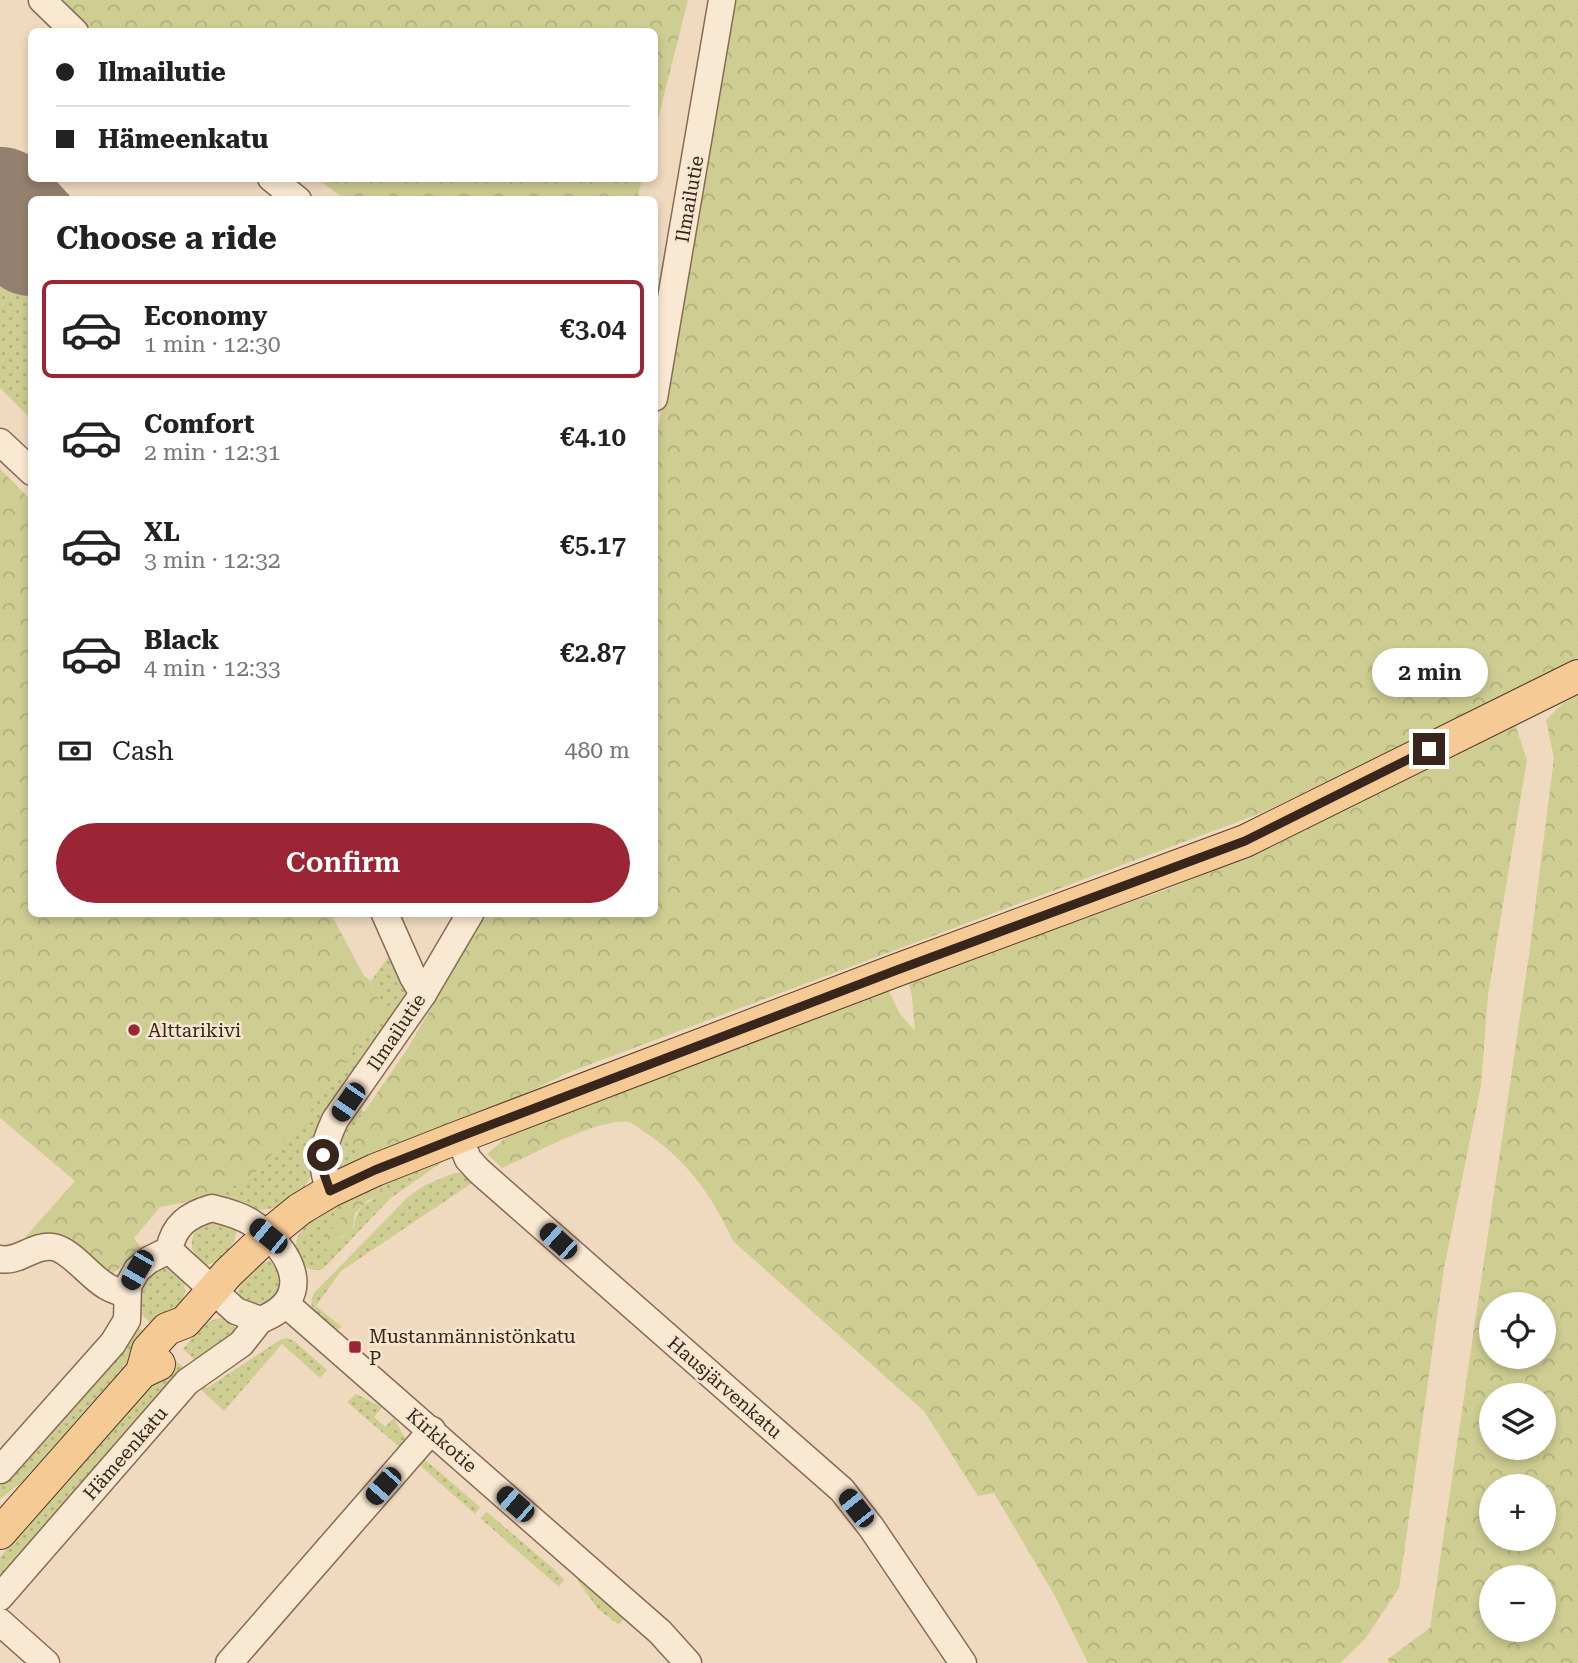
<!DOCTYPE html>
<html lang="en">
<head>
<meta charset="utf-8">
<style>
  :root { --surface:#fff; --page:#f2f2f2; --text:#222; --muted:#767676; --line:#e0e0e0; --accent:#9b2435 }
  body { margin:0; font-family:"Roboto Serif",serif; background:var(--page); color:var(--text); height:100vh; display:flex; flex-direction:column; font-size:26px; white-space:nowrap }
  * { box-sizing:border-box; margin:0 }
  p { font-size:23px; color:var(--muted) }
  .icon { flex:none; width:38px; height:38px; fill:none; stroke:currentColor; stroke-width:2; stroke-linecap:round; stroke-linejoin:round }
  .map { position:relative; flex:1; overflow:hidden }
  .sheet { position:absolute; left:28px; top:196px; width:630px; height:721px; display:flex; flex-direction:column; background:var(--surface); border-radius:10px; box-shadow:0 4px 10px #0003 }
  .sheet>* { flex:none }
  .banner { position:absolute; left:28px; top:28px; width:630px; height:154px; border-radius:10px; box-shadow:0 4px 10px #0003; display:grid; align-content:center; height:154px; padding:0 28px; background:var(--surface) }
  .buttons { position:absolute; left:1479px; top:1292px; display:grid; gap:14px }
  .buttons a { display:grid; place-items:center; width:77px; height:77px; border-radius:50%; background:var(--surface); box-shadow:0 4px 10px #0003; font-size:35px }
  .end { position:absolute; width:32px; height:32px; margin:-16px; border:9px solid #38251c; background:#fff; box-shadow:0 0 0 4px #fff }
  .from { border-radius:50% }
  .bubble { position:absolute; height:49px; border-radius:24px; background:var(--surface); box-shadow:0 4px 10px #0003; font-size:23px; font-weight:600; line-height:49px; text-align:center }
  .car { position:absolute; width:21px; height:42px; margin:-21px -10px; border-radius:9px; box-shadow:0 0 5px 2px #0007; background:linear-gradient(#222 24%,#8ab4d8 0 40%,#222 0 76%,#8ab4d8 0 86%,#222 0) }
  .banner b { display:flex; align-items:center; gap:24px; height:66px; font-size:26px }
  .banner b+b { border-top:2px solid var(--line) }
  .banner i { width:18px; height:18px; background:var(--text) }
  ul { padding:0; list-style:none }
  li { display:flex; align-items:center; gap:21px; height:98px; margin:0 14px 10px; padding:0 14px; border:4px solid transparent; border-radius:10px }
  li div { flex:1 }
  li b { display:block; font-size:26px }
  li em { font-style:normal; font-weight:600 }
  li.active { border-color:var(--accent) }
  li>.icon { width:63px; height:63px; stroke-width:1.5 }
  h2 { padding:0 28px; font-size:32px; line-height:84px }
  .pay { display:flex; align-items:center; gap:18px; height:77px; padding:0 28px; font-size:26px }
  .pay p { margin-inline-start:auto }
  .cta { display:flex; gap:14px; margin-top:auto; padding:14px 28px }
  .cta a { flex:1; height:80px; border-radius:42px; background:var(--accent); color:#fff; font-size:28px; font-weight:600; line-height:80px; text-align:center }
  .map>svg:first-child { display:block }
  .grass { fill:url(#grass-dots) }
  .forest { fill:url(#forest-crowns); fill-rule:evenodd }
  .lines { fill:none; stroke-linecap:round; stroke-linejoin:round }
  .runway { stroke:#94806e; stroke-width:114 }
  .minor-casing { stroke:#896a56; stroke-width:29 }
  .major-casing { stroke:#57392b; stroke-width:34 }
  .minor { stroke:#fae9d2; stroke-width:26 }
  .major { stroke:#f6ca94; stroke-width:32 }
  .route { stroke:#38251c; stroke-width:9 }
  .poi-dot { fill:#9b2435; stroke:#f7e6cf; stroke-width:2.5 }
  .labels { text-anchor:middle; stroke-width:5; stroke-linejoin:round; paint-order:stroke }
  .street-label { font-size:19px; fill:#38251c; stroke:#f7e6cf }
  .poi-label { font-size:19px; fill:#38251c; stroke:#f7e6cf; text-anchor:start }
</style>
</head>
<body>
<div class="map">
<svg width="1578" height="1663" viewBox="0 0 1578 1663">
  <defs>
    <pattern id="grass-dots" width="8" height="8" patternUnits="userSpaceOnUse" patternTransform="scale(1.75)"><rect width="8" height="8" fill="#cecd92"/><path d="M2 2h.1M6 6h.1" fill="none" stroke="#b2b07d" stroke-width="1.8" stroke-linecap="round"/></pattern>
    <pattern id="forest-crowns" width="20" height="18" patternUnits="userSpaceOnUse" patternTransform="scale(1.75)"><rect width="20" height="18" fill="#cecd92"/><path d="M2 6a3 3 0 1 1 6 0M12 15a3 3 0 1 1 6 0" fill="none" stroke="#b2b07d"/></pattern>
  </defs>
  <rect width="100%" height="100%" fill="#f0dabf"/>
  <g class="grass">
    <polygon points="0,263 31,297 31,419 0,388"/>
    <path d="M393 950C400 967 410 984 403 1003L315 1164C304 1207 255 1225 221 1195L256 1172 302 1122 384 1010 371 981Z"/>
    <polygon points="360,1109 364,1112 350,1134 360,1164 339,1168 334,1164 340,1138"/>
    <path d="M438 1160H445L391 1198 384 1187 356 1198 327 1235 333 1244 337 1238 343 1237 354 1228C355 1212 363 1201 379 1198L382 1207 323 1269C304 1275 290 1254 298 1236 301 1230 307 1225 312 1220 343 1194 401 1176 438 1160Z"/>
    <path d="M454 1173 468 1174 478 1179 341 1271 316 1306 342 1327 333 1332C321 1321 305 1311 314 1293L409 1196 425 1185Z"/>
    <path d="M213 1219 236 1229C238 1243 220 1262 207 1265 193 1260 188 1244 195 1232 199 1224 206 1222 213 1219Z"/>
    <path d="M270 1260 283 1276 278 1295C263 1305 250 1310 238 1293 239 1279 258 1264 270 1260Z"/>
    <path d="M164 1268 173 1269C176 1273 182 1279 184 1284 190 1300 167 1318 157 1329L136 1309C141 1289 145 1277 164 1268Z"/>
    <polygon points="219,1318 226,1320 235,1328 235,1332 197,1362 183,1349 205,1323"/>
    <polygon points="136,1325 150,1337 22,1482 0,1499 0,1480"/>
    <polygon points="287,1338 294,1341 327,1370 320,1378 282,1344 224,1411 196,1385 201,1383 207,1388 280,1340"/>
    <polygon points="174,1359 187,1371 0,1580 0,1557"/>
    <polygon points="356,1394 382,1407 374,1417 385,1427 394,1418 408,1444 403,1450 347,1402"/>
    <polygon points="421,1456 480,1507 475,1514 415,1461"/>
    <polygon points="487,1512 556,1571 564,1580 559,1587 480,1518"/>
    <polygon points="580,1577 627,1615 619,1625 598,1609 577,1580"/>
  </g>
  <g class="forest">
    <polygon points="61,0 688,0 655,131 654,32 95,31 81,23"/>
    <polygon points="735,0 1578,0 1578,658 1264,812 567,1073 471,1122 360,1164 349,1134 408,1048 485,914 654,914 655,443 669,372"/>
    <polygon points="318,179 642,179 637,200 344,199"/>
    <polygon points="0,469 31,500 32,914 331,914 364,976 371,981 384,1010 302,1122 256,1172 221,1195 160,1207 134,1238 142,1249 112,1274 20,1243 75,1181 0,1118"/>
    <path d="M1578 695V1663H1389L1388 1659 1430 1628 1529 955 1554 758 1546 720 1563 703ZM1491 1304H1544V1356H1491ZM1491 1395H1544V1447H1491ZM1491 1486H1544V1538H1491ZM1491 1577H1544V1629H1491Z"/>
    <path d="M1515 724 1527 760 1488 995 1481 1086 1444 1268 1399 1588 1365 1639 1340 1663H1088L1055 1596 994 1493 978 1496 924 1411 733 1241C713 1197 688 1161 646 1133 641 1130 634 1123 628 1122 597 1118 532 1155 502 1168L487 1154 510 1134 888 989 900 1014 915 1031 912 996 908 981 1168 889 1270 847Z"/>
    <polygon points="384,1187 391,1198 382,1207 379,1198 368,1200 355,1213 352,1233 337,1238 332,1250 328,1251 325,1249 323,1240 356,1198"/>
  </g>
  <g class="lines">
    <polyline class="runway" points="0,204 32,239"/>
    <g class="minor-casing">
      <g id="minor">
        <polyline points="42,0 75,32"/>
        <polyline points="271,178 298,200"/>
        <polyline points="654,398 722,0"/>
        <polyline points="0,442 32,472"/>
        <polyline points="385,914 413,977 423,994"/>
        <polyline points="459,1137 468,1159 479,1171 842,1490 871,1527 963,1663"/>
        <path d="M330 1191C319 1162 322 1148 335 1120L423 994 470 914"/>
        <path d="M212 1208C226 1212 240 1215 252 1223 292 1249 317 1299 260 1320L236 1311 169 1250C174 1225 188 1215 212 1208Z"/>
        <path d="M0 1259C19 1263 33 1244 53 1247 71 1250 90 1277 106 1286 112 1290 120 1292 127 1295"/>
        <polyline points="286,1304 660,1632 688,1663"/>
        <polyline points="0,1470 113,1343 127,1320 128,1286 137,1270 149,1260 169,1250"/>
        <polyline points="0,1597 187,1382 241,1344 260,1320"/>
        <polyline points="0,1622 46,1663"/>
        <polyline points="229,1663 432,1430"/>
      </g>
    </g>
    <g class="major-casing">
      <g id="major">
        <polyline points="142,1372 148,1350 167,1329 185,1322 228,1273 268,1235 300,1209 330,1191 375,1170 459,1137 897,970 1245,841 1578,676"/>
        <polyline points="0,1533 142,1372 159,1364"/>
      </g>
    </g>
    <use href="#minor" class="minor"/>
    <use href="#major" class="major"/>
  </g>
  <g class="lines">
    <polyline class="route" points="323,1155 323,1171 330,1191 375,1170 459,1137 897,970 1245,841 1429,749"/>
  </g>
  <g class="poi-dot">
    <circle cx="134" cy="1030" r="7"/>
    <rect x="348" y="1340" width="14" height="14" rx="3.5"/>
  </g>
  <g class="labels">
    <g class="street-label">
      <text transform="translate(689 199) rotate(-80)" y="7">Ilmailutie</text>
      <text transform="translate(396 1032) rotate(-56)" y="7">Ilmailutie</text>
      <text transform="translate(725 1387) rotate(41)" y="7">Hausjärvenkatu</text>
      <text transform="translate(442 1440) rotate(41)" y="7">Kirkkotie</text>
      <text transform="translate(125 1453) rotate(-49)" y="7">Hämeenkatu</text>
    </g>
    <g class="poi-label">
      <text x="148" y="1037">Alttarikivi</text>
      <text x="369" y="1343">Mustanmännistönkatu<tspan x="369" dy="22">P</tspan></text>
    </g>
  </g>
</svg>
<div class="buttons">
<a><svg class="icon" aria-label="locate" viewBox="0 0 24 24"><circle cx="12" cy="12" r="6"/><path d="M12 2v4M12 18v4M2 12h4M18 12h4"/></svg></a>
<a><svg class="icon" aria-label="layers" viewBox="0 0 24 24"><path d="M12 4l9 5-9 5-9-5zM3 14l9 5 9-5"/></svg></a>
<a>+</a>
<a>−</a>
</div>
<i class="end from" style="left:323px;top:1155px"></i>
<i class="end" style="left:1429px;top:749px"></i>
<div class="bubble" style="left:1372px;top:648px;width:116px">2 min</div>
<i class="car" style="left:348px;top:1102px;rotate:214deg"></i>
<i class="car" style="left:268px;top:1236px;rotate:309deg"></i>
<i class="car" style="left:558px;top:1241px;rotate:312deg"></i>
<i class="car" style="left:137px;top:1270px;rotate:210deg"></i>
<i class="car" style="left:383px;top:1486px;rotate:221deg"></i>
<i class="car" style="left:515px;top:1504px;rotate:311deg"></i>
<i class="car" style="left:856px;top:1508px;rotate:322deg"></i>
<div class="banner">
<b><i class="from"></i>Ilmailutie</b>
<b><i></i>Hämeenkatu</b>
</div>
<section class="sheet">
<h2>Choose a ride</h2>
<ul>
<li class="active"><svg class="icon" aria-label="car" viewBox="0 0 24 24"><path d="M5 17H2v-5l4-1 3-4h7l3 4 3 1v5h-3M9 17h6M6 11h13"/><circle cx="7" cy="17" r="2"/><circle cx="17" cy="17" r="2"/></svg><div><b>Economy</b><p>1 min · 12:30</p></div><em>€3.04</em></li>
<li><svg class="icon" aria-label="car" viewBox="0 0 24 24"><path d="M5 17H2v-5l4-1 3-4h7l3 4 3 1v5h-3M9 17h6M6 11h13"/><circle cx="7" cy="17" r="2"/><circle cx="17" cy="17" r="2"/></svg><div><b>Comfort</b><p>2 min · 12:31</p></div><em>€4.10</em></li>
<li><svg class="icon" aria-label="car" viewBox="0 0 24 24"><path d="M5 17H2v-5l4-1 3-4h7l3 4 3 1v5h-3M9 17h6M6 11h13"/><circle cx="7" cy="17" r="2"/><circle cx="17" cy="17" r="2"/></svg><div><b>XL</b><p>3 min · 12:32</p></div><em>€5.17</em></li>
<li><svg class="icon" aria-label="car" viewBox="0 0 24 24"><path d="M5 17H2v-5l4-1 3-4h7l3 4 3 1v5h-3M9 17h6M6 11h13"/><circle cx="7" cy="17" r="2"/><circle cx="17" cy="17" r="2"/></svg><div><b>Black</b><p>4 min · 12:33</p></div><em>€2.87</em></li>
</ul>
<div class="pay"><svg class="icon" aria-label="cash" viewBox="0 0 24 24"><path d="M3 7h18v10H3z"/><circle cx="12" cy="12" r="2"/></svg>Cash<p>480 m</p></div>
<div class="cta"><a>Confirm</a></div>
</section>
</div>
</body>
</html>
